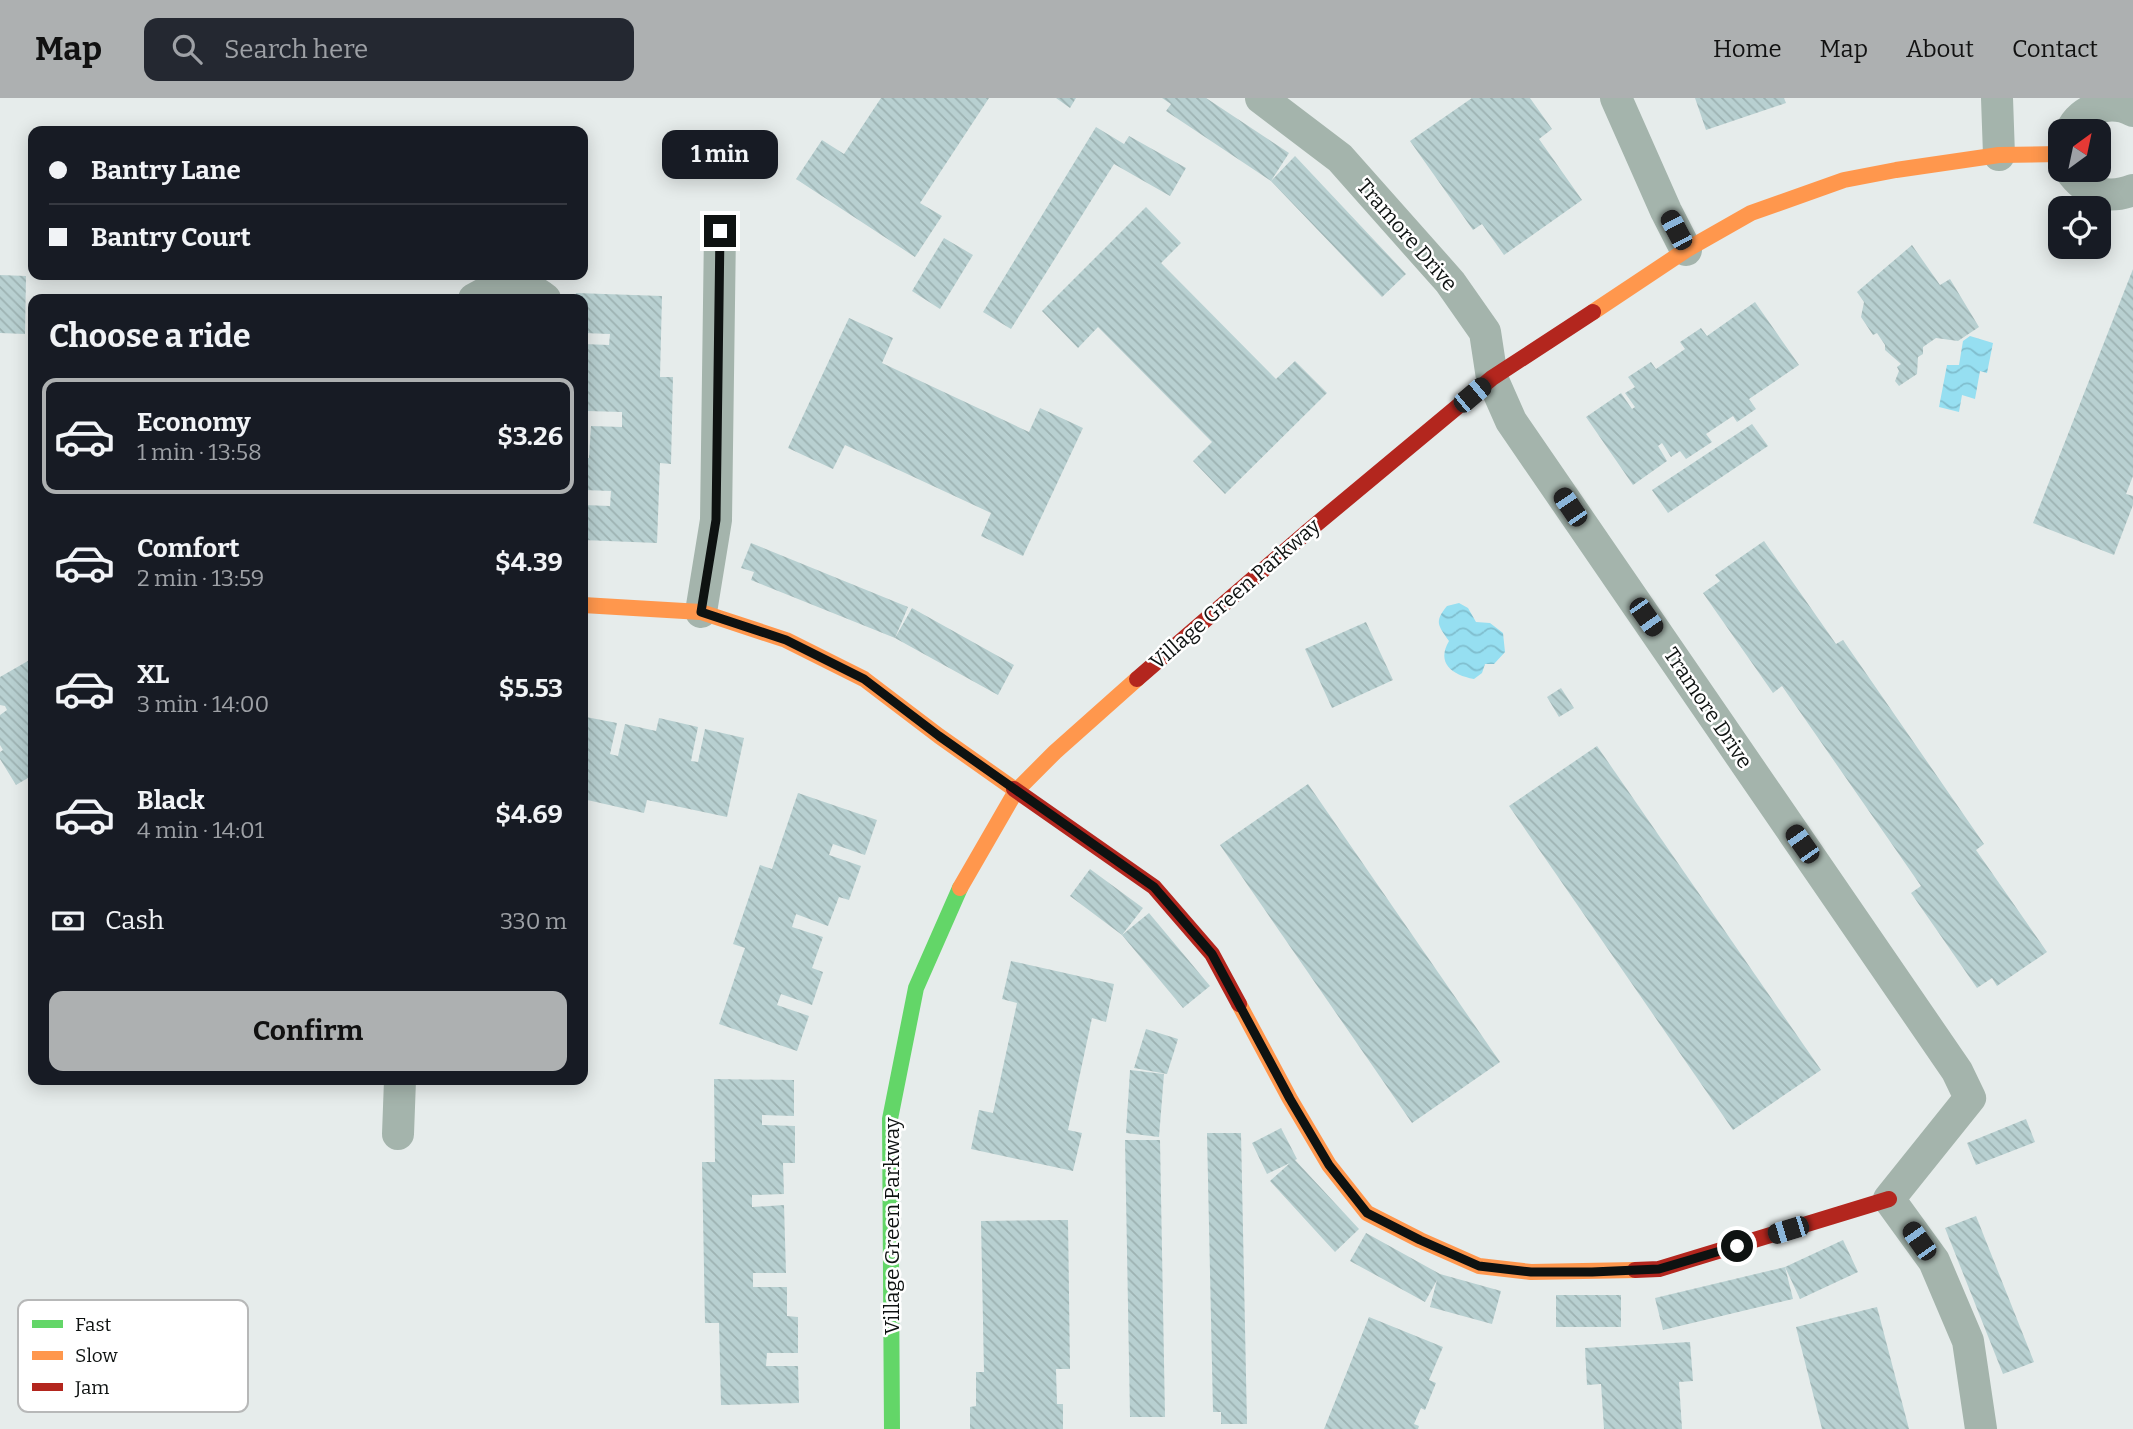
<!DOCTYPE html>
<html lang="en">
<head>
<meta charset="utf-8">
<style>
  :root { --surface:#171b24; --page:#242831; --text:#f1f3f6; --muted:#9ea1a6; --line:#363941; --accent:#adb0b1 }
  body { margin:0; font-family:Bitter,serif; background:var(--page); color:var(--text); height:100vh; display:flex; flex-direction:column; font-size:26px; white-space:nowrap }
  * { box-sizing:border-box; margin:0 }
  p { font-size:23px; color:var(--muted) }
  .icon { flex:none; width:38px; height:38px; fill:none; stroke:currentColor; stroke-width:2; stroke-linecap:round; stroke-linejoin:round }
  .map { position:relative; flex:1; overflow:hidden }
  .side { position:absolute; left:28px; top:196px; width:560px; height:791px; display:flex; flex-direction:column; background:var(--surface); border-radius:14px; box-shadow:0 4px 18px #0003 }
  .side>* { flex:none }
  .guide { position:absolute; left:28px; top:28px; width:560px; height:154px; border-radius:14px; box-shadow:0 4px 18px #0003; display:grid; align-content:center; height:154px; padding:0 21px; background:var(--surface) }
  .needle { width:46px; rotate:33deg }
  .tools { position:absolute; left:2048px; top:21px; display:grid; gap:14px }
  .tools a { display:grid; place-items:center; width:63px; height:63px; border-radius:14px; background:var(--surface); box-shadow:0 4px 18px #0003; font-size:35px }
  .end { position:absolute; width:32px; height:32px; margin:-16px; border:9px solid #0e1211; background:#fff; box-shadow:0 0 0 4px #fff }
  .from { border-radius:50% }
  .bubble { position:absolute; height:49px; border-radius:14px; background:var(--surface); box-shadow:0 4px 18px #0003; font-size:23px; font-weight:700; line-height:49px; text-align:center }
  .car { position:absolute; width:21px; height:42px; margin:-21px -10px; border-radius:9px; box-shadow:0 0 5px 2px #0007; background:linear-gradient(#222 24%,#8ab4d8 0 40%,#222 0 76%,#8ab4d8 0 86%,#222 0) }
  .guide b { display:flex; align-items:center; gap:24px; height:66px; font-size:26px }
  .guide b+b { border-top:2px solid var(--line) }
  .guide i { width:18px; height:18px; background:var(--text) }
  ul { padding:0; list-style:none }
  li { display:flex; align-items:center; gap:21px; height:116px; margin:0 14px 10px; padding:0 7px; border:4px solid transparent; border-radius:14px }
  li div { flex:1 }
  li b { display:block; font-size:26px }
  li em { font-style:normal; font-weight:700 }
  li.current { border-color:var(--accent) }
  li>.icon { width:63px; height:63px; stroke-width:1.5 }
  h2 { padding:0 21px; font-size:32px; line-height:84px }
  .pay { display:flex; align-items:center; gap:18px; height:77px; padding:0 21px; font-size:26px }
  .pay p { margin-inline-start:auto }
  .button { display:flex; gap:14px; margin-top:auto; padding:14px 21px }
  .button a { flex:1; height:80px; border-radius:14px; background:var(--accent); color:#111; font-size:28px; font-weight:700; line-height:80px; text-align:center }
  header { display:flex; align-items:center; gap:42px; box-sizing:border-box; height:98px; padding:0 35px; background:var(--accent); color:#111 }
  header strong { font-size:33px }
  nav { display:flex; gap:38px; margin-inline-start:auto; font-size:24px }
  .search { width:490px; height:63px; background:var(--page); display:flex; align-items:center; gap:18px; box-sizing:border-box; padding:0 24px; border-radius:14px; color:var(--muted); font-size:26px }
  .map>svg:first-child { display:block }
  .water { fill:url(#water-waves) }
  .building { fill:url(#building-back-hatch) }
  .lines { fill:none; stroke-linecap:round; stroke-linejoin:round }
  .street { stroke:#a4b4ac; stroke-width:32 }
  .fast { stroke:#63d668; stroke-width:16 }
  .slow { stroke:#ff974d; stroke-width:16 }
  .jam { stroke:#b3261e; stroke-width:16 }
  .route { stroke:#0e1211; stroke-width:9 }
  .labels { text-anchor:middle; stroke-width:5; stroke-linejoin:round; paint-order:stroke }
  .street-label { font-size:21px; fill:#0e1211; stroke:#fff }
  .key { fill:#fff; stroke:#b7b8b8; stroke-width:2 }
  .key-label { font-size:19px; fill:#0e1211 }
</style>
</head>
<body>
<header>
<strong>Map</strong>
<div class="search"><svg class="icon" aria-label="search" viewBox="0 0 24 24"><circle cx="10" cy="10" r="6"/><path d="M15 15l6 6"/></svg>Search here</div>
<nav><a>Home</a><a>Map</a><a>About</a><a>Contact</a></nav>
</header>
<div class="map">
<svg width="2133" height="1331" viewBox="0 0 2133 1331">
  <defs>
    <pattern id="water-waves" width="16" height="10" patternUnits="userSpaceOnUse" patternTransform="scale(1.75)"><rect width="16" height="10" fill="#96dff1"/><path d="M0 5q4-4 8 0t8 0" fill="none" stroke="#80bece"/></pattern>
    <pattern id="building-back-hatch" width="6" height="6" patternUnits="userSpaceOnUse" patternTransform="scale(1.75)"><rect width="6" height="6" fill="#b8d0d1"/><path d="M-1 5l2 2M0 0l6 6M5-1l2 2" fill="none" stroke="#9db2b2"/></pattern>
  </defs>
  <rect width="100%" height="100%" fill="#e6eceb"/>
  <g class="water">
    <polygon points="1970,238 1993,245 1987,275 1980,273 1975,301 1962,297 1959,314 1939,309 1947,267 1959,267 1963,243"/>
    <path d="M1459 505 1468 510 1476 524 1490 525 1503 535 1505 554 1494 566H1485L1482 575 1474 581C1452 577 1436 565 1449 543 1438 527 1434 524 1447 508Z"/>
  </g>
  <g class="building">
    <polygon points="881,0 989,0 920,105 942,118 915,159 796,81 822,42 844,56"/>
    <polygon points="1056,0 1076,0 1070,10"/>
    <polygon points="1162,0 1206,0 1289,55 1271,83 1295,58 1406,176 1382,199 1271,83 1166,13 1171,6"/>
    <polygon points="1472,0 1530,0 1552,31 1539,41 1582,102 1504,157 1482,126 1473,132 1410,43"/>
    <polygon points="1695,0 1784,0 1786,5 1706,32"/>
    <polygon points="1096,29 1124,46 1129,38 1186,70 1170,98 1114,66 1011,231 983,214"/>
    <polygon points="1146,109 1181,145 1161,165 1276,281 1295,263 1327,295 1225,396 1193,363 1212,344 1098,229 1078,250 1042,213"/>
    <polygon points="944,140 973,157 940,211 912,193"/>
    <polygon points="1912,147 1940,187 1950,181 1979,229 1958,243 1936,240 1923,249 1923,256 1918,259 1917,276 1899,288 1895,283 1899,273 1897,269 1901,266 1885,252 1885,247 1877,235 1873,237 1861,219 1864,204 1857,194"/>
    <polygon points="2133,171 2133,378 2126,396 2133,398 2133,407 2114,457 2033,425"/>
    <polygon points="0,177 26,178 25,236 0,235"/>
    <polygon points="576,195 662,198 660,279 673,279 671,366 660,365 657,445 583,442 583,407 610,408 611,393 583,392 583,360 589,360 591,328 622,329 622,314 587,313 588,283 583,283 583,246 609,247 610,236 583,235 583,201 575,201"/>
    <polygon points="1755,204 1799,267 1749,301 1756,311 1737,324 1733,318 1706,336 1712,344 1686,361 1680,353 1671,359 1662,345 1658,348 1667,363 1633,387 1586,319 1621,295 1632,311 1635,309 1625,295 1635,289 1628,279 1651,264 1656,271 1685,251 1680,244 1701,230 1707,238"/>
    <polygon points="849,220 893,240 882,265 1029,334 1040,310 1083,330 1023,458 981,438 991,415 845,347 833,371 788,350"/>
    <polygon points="1752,326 1768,348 1668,415 1652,392"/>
    <polygon points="1764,443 1836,546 1843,542 1984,746 1976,752 2047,854 1997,888 1992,880 1977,890 1911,795 1921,788 1782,588 1773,595 1703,495 1720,483 1715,477"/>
    <polygon points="751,445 908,509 895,540 912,510 1014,567 998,597 895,540 751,482 754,474 741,470"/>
    <polygon points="1366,524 1393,582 1332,610 1305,551"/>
    <polygon points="33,560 33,677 16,687 0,661 0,654 3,652 0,647 0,617 7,612 5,608 0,607 0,579"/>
    <polygon points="1561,590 1574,610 1559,619 1547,599"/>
    <polygon points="583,606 588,607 586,619 617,625 610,656 618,658 625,626 656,633 659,620 698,629 691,663 698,664 705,631 744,640 727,719 647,702 644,715 583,701"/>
    <polygon points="1597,648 1821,972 1733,1032 1509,708"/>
    <polygon points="1308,686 1500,964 1412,1025 1220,747"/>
    <polygon points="798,695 877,722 865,757 833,746 829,757 861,768 849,802 839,799 828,828 796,816 792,829 823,839 812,870 823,874 812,907 781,896 777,907 809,918 797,953 719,926 745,850 733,846 760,767 772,771"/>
    <polygon points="1090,771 1143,810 1122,837 1149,815 1210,888 1183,910 1122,837 1070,798"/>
    <polygon points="1011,863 1114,886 1106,924 1092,920 1068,1032 1082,1035 1073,1073 971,1051 979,1012 993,1015 1017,905 1002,901"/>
    <polygon points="1146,931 1178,941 1167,976 1134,970"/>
    <polygon points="1130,972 1164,976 1159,1039 1126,1035"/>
    <polygon points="714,981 794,982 794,1018 762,1017 762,1027 795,1028 795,1065 783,1065 784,1096 752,1097 752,1109 784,1107 786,1175 753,1175 753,1189 787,1189 787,1218 798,1219 798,1255 767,1255 766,1268 798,1268 799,1305 721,1307 719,1225 705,1225 702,1064 715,1064"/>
    <polygon points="2026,1021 2035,1044 1976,1067 1967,1045"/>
    <polygon points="1281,1030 1297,1061 1295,1062 1359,1131 1335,1154 1270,1083 1290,1065 1267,1076 1252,1045"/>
    <polygon points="1207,1035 1241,1035 1247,1326 1221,1326 1221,1314 1213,1314"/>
    <polygon points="1125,1042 1160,1042 1165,1319 1130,1319"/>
    <polygon points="1976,1118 2034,1264 2003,1276 1945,1130"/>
    <polygon points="1068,1122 1070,1271 1056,1271 1057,1306 1063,1306 1063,1331 970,1331 970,1309 976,1308 976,1274 984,1274 981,1123"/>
    <polygon points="1366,1135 1440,1176 1501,1193 1492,1226 1430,1209 1437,1182 1425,1204 1350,1163"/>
    <polygon points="1843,1142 1858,1174 1800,1201 1785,1169"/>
    <polygon points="1785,1169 1793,1201 1663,1232 1655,1200"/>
    <rect x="1556" y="1197" width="65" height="32"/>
    <polygon points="1877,1209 1909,1331 1822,1331 1796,1229"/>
    <polygon points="1369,1219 1443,1249 1429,1282 1436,1285 1425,1312 1421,1310 1414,1326 1419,1328 1418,1331 1324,1331"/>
    <polygon points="1690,1244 1693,1283 1679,1284 1682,1331 1604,1331 1601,1286 1587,1287 1585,1250"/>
  </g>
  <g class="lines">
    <g class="street">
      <polyline points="1261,0 1340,60 1450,184 1485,234 1492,280 1511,323 1957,973 1970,1000 1889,1101 1934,1163 1968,1243 1981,1331"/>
      <polyline points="1616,0 1666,113 1686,152"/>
      <polyline points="1997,0 1999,57"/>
      <path d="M2071 33C2081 10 2111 1 2133 13"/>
      <path d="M2070 72C2086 95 2107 102 2133 92"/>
      <path d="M474 201C496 187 524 183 545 201"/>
      <polyline points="701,514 716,422 720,133"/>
      <polyline points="398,1036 400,982"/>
    </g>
    <polyline class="fast" points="892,1331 890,1021 916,890 960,790"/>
    <g class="slow">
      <polyline points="1593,214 1686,152 1751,115 1844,82 1896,72 1999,57 2060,56"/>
      <polyline points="583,507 701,514 786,542 864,581 939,638 1014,691"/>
      <polyline points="960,790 1016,693 1055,654 1137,581"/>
      <polyline points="1239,906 1290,1001 1329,1067 1367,1115 1420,1142 1479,1168 1531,1174 1635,1172"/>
    </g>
    <g class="jam">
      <polyline points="1137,581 1307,434 1492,280 1593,214"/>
      <polyline points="1014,691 1154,789 1212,856 1239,906"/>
      <polyline points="1635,1172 1659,1171 1889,1101"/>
    </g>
  </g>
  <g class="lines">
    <polyline class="route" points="720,133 716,422 701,514 786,542 864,581 939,638 1154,789 1212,856 1290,1001 1329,1067 1367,1115 1420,1142 1479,1168 1531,1174 1592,1174 1659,1171 1737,1148"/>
  </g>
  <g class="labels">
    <g class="street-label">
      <text transform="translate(1407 137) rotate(49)" y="7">Tramore Drive</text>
      <text transform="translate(1235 496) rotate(-41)" y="7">Village Green Parkway</text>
      <text transform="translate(1708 610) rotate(56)" y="7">Tramore Drive</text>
      <text transform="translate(892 1128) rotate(-90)" y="7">Village Green Parkway</text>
    </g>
  </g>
  <rect x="18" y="1202" width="230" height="112" rx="10" class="key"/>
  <rect x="32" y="1222" width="31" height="8" fill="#63d668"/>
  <rect x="32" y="1253" width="31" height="9" fill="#ff974d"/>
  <rect x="32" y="1285" width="31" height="8" fill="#b3261e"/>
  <g class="key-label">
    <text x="75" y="1233">Fast</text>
    <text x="75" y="1264">Slow</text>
    <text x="75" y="1296">Jam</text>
  </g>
</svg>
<div class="tools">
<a><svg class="needle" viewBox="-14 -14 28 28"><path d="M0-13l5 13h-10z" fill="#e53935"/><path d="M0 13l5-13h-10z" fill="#9ea1a6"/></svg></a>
<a><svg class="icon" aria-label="locate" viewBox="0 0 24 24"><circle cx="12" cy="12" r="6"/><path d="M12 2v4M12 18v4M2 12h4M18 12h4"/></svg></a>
</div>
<i class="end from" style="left:1737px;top:1148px"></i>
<i class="end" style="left:720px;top:133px"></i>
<div class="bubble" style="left:662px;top:32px;width:116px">1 min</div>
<i class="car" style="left:1676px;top:132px;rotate:332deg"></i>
<i class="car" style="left:1472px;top:297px;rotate:50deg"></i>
<i class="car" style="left:1570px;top:409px;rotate:326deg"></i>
<i class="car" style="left:1646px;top:519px;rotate:145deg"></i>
<i class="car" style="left:1802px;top:746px;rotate:325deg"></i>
<i class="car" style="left:1788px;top:1132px;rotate:253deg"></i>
<i class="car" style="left:1919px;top:1143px;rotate:325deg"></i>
<div class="guide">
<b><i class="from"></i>Bantry Lane</b>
<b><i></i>Bantry Court</b>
</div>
<section class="side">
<h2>Choose a ride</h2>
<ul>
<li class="current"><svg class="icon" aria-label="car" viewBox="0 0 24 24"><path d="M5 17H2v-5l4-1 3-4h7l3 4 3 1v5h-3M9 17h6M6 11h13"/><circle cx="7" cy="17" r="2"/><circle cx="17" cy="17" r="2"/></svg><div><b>Economy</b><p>1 min · 13:58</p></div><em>$3.26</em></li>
<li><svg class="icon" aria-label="car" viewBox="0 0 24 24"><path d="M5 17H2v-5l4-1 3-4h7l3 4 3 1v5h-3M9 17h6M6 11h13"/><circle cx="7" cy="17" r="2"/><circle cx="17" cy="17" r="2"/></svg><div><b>Comfort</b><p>2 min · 13:59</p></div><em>$4.39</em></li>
<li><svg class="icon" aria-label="car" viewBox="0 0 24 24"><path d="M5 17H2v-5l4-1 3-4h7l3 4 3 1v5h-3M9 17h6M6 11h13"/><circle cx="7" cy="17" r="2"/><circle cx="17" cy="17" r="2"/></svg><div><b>XL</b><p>3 min · 14:00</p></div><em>$5.53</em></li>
<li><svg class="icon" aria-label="car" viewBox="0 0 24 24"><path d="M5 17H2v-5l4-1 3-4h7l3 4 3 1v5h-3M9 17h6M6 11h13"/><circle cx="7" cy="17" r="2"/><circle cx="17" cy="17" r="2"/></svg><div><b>Black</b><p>4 min · 14:01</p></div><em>$4.69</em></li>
</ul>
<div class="pay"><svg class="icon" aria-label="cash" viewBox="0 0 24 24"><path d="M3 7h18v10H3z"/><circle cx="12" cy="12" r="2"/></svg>Cash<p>330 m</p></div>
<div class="button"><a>Confirm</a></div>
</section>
</div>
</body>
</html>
